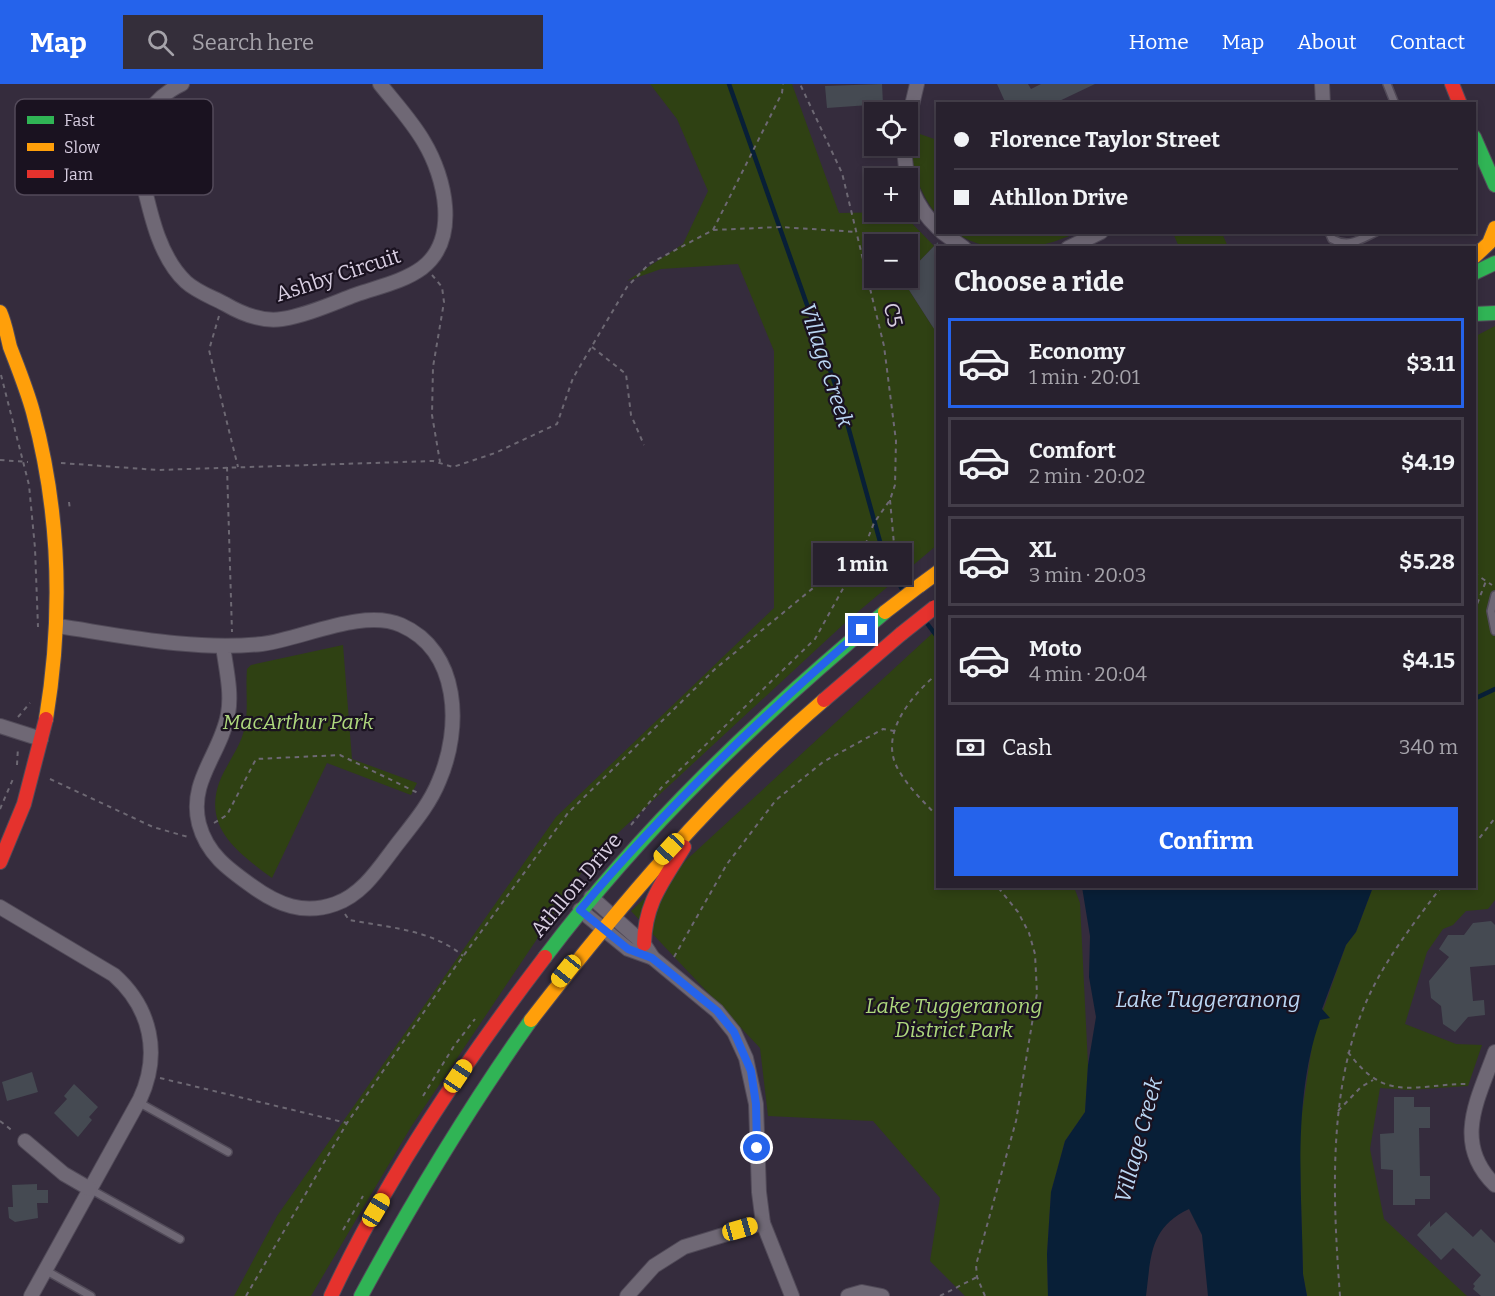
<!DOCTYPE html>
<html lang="en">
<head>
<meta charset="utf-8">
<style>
  :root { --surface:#28212e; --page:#342e3a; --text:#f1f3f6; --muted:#a5a3aa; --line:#443e4a; --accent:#2563eb }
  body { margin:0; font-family:Bitter,serif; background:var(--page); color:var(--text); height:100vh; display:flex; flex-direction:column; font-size:22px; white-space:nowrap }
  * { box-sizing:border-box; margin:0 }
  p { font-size:20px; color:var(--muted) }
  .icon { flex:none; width:33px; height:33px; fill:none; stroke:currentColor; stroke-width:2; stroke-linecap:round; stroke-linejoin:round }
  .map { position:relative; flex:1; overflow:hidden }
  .side { position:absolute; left:936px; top:162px; width:540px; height:642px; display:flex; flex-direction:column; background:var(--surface); border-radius:0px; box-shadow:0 3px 9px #0003,0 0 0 2px var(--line) }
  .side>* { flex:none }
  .top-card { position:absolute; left:936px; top:18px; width:540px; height:132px; border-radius:0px; box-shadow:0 3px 9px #0003,0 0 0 2px var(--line); display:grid; align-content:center; height:132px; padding:0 18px; background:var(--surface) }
  .fabs { position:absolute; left:864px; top:18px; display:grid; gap:12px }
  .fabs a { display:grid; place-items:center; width:54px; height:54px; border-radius:0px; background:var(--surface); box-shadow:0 3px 9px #0003,0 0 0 2px var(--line); font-size:30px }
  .end { position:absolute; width:27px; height:27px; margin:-14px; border:8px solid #2563eb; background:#fff; box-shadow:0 0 0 3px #fff }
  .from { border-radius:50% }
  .bubble { position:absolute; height:42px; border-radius:0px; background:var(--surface); box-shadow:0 3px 9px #0003,0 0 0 2px var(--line); font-size:20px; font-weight:700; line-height:42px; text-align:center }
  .car { position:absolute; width:18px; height:36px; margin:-18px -9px; border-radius:8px; box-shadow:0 0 4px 2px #0007; background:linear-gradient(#f5c518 24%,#345 0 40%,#f5c518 0 76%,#345 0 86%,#f5c518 0) }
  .top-card b { display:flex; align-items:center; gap:21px; height:57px; font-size:22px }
  .top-card b+b { border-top:2px solid var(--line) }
  .top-card i { width:15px; height:15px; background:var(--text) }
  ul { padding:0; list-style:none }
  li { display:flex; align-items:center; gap:18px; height:90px; margin:0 12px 9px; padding:0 6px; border:3px solid var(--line); border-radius:0px }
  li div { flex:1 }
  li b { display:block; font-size:22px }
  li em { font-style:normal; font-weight:700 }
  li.on { border-color:var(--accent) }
  li>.icon { width:54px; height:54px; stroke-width:1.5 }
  h2 { padding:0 18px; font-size:27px; line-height:72px }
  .pay { display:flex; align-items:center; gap:15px; height:66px; padding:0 18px; font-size:22px }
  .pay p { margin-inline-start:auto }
  .action { display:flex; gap:12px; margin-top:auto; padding:12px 18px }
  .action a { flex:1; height:69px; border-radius:0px; background:var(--accent); color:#fff; font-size:24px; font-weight:700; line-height:69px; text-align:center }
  header { display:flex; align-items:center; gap:36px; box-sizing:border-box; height:84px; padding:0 30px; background:var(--accent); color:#fff }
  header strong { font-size:28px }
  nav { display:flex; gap:33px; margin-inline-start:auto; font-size:21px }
  .search { width:420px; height:54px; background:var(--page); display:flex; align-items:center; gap:15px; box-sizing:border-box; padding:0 21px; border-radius:0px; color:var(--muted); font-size:22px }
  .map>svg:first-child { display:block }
  .green { fill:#2f4113 }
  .water { fill:#081f37 }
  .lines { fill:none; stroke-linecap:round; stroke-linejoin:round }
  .stream { stroke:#081f37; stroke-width:4.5 }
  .building { fill:#454a52 }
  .lane-casing { stroke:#514a58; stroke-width:10 }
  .street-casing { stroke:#514a58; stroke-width:16 }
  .fast-casing { stroke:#514a58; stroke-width:16 }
  .slow-casing { stroke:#514a58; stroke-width:16 }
  .jam-casing { stroke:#514a58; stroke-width:16 }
  .path { stroke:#6d6873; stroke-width:2; stroke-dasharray:4.5 4.5; stroke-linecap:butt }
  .lane { stroke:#6f6875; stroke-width:7 }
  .street { stroke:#6f6875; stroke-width:14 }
  .fast { stroke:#30b455; stroke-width:14 }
  .slow { stroke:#ff9f0a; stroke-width:14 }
  .jam { stroke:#e5322d; stroke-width:14 }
  .slow-bridge-casing { stroke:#514a58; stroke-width:16; stroke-linecap:butt }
  .jam-bridge-casing { stroke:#514a58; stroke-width:16; stroke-linecap:butt }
  .slow-bridge { stroke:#ff9f0a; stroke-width:14 }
  .jam-bridge { stroke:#e5322d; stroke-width:14 }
  .route { stroke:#2563eb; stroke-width:8 }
  .labels { text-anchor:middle; stroke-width:4.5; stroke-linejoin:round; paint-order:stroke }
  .street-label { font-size:21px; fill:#d7cde0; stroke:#1a1220 }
  .park-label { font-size:21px; font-style:italic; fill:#add77c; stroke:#1a1220 }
  .water-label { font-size:22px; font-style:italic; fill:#bad6f3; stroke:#1a1220 }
  .key { fill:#1a1220; stroke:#534a5a; stroke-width:1.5 }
  .key-label { font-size:16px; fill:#d7cde0 }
</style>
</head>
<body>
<header>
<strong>Map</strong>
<div class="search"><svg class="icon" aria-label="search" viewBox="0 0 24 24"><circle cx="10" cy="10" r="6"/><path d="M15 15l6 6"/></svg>Search here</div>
<nav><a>Home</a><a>Map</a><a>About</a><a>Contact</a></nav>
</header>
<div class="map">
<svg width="1495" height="1212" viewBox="0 0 1495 1212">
  <rect width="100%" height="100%" fill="#352c3d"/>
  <g class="green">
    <polygon points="650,0 792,0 839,129 901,128 934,162 908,189 908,160 874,160 874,194 903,194 902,195 932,242 937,245 937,461 846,538 592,773 411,1043 311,1212 234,1212 277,1132 556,733 774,524 774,267 738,180 661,185 627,197 683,160 708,107 677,35"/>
    <path d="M917 49 937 56V131C921 112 904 74 917 49Z"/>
    <path d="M956 149H1076C1036 167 994 173 956 149Z"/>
    <polygon points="1173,149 1222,149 1228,163 1179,163"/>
    <polygon points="1495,242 1495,816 1488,825 1466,827 1453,841 1443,845 1427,868 1405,940 1456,960 1482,961 1468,1002 1410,1006 1380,1004 1370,1065 1384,1135 1467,1212 1307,1212 1303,1190 1299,1049 1313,955 1346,861 1356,848 1373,803 1474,802 1474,253"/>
    <polygon points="937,545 938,802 1074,803 1080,819 1088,981 1085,1028 1065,1057 1051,1108 1047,1170 1048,1212 965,1212 930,1177 940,1114 873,1037 768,1032 760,964 631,827"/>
    <path d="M343 561 352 675 417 699 411 711 327 679 272 794C240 770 203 745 219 699 225 683 236 669 242 653 250 630 245 609 247 585L251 581Z"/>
  </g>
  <path class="water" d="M1160 803 1169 805 1172 802 1373 803 1356 848 1346 861 1322 925 1330 934 1320 936C1292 1017 1302 1106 1303 1190L1307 1212H1208L1202 1151 1189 1125C1149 1144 1151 1173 1146 1212H1048L1047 1170 1051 1108 1065 1057 1085 1028 1088 981 1096 933 1089 893 1090 852 1082 803Z"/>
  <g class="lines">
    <g class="stream">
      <polyline points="729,0 841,317 884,472 903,507"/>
      <polyline points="926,538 938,554"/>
      <polyline points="1474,615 1495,605"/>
    </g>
  </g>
  <g class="building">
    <polygon points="882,0 883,20 827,24 825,2"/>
    <polygon points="997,0 1028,0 1031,5 1041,0 1095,0 1053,20 1006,20"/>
    <polygon points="938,158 938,251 902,195 908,194 908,189"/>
    <polygon points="1491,837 1495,841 1495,881 1470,883 1473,917 1484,916 1485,931 1468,933 1455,948 1443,940 1441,922 1431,914 1429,897 1449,873 1439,865 1448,851 1464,851 1473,839"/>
    <polygon points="32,988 38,1008 7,1017 2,998"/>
    <polygon points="74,1000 98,1023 89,1033 92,1036 78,1053 54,1029 67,1015 64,1012"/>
    <polygon points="1394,1013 1414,1013 1414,1023 1430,1023 1430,1044 1419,1044 1420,1092 1430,1092 1430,1115 1415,1115 1415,1121 1393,1121 1393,1086 1381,1085 1380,1050 1394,1049"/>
    <polygon points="37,1100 37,1106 48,1106 48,1119 37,1119 38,1134 15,1138 9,1134 8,1123 13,1123 12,1101"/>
    <polygon points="1446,1128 1473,1153 1481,1145 1495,1159 1495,1212 1481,1212 1473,1205 1475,1202 1473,1200 1481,1191 1453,1164 1441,1176 1417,1151 1430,1137 1430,1143"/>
  </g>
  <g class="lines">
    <g class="lane-casing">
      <g id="lane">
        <polyline points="1387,0 1395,20"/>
        <path d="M1329 148 1332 155C1349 164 1359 156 1376 148"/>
        <polyline points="1495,511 1491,527 1495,547"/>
        <polyline points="138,1018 228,1068"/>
        <polyline points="90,1105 180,1155"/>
        <polyline points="45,1186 91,1212"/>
      </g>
    </g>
    <g class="street-casing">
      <g id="street">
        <path d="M182 0C148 16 131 49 140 85 149 122 157 171 186 198 197 208 212 213 225 220 242 230 262 238 282 235 307 231 331 220 355 211 377 203 403 198 422 184 460 155 445 93 424 58 412 37 395 19 380 0"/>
        <polyline points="1322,0 1323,20"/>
        <polyline points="908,38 917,0"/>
        <path d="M905 62C903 92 915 123 938 144"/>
        <polyline points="942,148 964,164"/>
        <polyline points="1068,164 1101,148"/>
        <path d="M58 542C124 552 194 567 262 560 302 555 363 524 401 541 460 567 462 644 439 697 429 722 411 742 395 763 379 784 362 811 335 820 304 831 278 821 252 802 228 785 207 770 199 740 188 697 221 670 228 630 232 608 226 585 223 562"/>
        <polyline points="0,642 41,655"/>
        <polyline points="591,813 644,860 653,874 717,927 734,948 746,974 756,1020 759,1108 763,1139 792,1212"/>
        <path d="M0 823 114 891C151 924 161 970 140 1015L31 1212"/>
        <polyline points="580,826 628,865 653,874"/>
        <path d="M1495 968C1478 1015 1452 1059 1495 1101"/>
        <polyline points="25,1057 64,1090 90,1105"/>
        <polyline points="627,1212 654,1182 684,1163 763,1139"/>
        <polyline points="848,1212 862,1208 882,1212"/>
      </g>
    </g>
    <g class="fast-casing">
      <g id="fast">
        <polyline points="1474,53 1495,101"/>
        <polyline points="1474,189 1495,179"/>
        <polyline points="1474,230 1495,229"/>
        <path d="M545 873C643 743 760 632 885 528"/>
        <path d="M361 1212C413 1116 468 1025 531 936"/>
      </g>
    </g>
    <g class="slow-casing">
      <g id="slow">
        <polyline points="1474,173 1489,159 1495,144"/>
        <path d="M0 228C5 239 7 251 10 263 18 284 27 306 33 328 60 428 63 532 46 635"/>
        <polyline points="919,502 938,488"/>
        <path d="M531 936C620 821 714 710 824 616"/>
      </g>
    </g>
    <g class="jam-casing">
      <g id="jam">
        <polyline points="1452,0 1460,20"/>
        <polyline points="824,616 901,550"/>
        <polyline points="0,778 24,720 46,635"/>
        <path d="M644 860C645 818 663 798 684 763"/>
        <path d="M331 1212C388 1091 464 979 545 873"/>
      </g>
    </g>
    <g class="path">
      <polyline points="713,146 782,9 783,0"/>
      <polyline points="432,191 442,203 444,218 433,283 432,331 440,378"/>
      <polyline points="219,232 209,266 238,383"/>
      <polyline points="592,263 626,290 631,331 644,361"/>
      <polyline points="1,291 29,401 35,464 38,543"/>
      <polyline points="0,376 28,378"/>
      <polyline points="61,379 158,386 433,377 453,383 495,369 557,340 573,294 627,203 649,180 713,146 780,143 857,148"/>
      <polyline points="227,383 232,548"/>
      <polyline points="890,416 896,482"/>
      <polyline points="69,418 70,426"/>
      <polyline points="1474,489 1492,501"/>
      <polyline points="1474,528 1486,497"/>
      <path d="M938 589C911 612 875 653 901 690 911 706 925 719 938 733"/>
      <polyline points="18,633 30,619"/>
      <polyline points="17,681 18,663"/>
      <polyline points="50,695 153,743 188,753"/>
      <polyline points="0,725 13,695"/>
      <polyline points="214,739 227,731 256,675 340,671 418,709"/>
      <polyline points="631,741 661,704 815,555 860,474 874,439 890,416 895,401 896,357 884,262 842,89 800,0"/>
      <polyline points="1474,761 1495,734"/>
      <path d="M345 830 349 836C387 843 433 846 463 872"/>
      <polyline points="674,873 727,780 776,716 823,678 883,645 894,647"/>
      <path d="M1348 968C1386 1020 1414 1000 1468 1000"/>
      <polyline points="160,994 347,1039"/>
      <polyline points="423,1012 454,962 475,935"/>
      <polyline points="1338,1027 1361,1003 1373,996"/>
      <polyline points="0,1037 14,1048"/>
      <polyline points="343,1146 363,1112"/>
      <path d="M246 1212 347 1039 453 886 568 729 715 585 841 481C864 472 886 471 904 491"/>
      <polyline points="940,1212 977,1193"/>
      <polyline points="985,1212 977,1193 976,1181 1016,1037 1037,909 1035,870 1029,849 1018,828 997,802"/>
      <path d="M1340 1212C1333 1117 1327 1005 1367 916 1386 874 1414 839 1442 802"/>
    </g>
    <use href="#lane" class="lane"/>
    <use href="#street" class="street"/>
    <use href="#fast" class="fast"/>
    <use href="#slow" class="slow"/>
    <use href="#jam" class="jam"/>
    <g class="slow-bridge-casing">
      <polyline id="slow-bridge" points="885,528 919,502"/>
    </g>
    <g class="jam-bridge-casing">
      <polyline id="jam-bridge" points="901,550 935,523"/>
    </g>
    <use href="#slow-bridge" class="slow-bridge"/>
    <use href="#jam-bridge" class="jam-bridge"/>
  </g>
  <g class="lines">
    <path class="route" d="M757 1064 756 1020 751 987 734 948 717 927 652 874 628 865 580 826C665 724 761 633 862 546"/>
  </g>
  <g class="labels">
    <g class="street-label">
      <text transform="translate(338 191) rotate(-18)" y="7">Ashby Circuit</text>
      <text transform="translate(893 231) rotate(77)" y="7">C5</text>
      <text transform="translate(576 801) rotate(-50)" y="7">Athllon Drive</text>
    </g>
    <g class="park-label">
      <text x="298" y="645">MacArthur Park</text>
      <text x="954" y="929">Lake Tuggeranong<tspan x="954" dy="24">District Park</tspan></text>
    </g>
    <g class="water-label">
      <text transform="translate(827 281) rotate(72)" y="8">Village Creek</text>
      <text x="1208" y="923">Lake Tuggeranong</text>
      <text transform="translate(1138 1056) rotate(-75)" y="8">Village Creek</text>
    </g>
  </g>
  <rect x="15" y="15" width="198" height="96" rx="9" class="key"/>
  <rect x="27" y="32" width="27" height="8" fill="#30b455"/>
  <rect x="27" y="59" width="27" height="8" fill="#ff9f0a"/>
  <rect x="27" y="86" width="27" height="8" fill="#e5322d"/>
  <g class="key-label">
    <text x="64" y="42">Fast</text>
    <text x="64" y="69">Slow</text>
    <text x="64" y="96">Jam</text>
  </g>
</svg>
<div class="fabs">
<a><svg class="icon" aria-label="locate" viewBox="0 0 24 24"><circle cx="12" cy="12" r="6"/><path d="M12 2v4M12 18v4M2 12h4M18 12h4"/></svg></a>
<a>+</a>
<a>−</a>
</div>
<i class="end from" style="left:757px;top:1064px"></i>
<i class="end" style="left:862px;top:546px"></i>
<div class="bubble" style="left:813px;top:459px;width:99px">1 min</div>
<i class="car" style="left:669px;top:765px;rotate:223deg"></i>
<i class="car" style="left:566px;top:887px;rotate:219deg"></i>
<i class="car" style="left:458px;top:992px;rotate:34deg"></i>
<i class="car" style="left:376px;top:1126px;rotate:31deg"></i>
<i class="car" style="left:740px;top:1145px;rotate:74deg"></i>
<div class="top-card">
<b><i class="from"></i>Florence Taylor Street</b>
<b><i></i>Athllon Drive</b>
</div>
<section class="side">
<h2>Choose a ride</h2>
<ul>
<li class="on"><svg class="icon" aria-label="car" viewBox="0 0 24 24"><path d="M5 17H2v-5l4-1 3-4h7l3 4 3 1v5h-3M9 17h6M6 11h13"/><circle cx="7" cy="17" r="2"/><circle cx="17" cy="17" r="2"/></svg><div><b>Economy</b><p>1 min · 20:01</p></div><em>$3.11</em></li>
<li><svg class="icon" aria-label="car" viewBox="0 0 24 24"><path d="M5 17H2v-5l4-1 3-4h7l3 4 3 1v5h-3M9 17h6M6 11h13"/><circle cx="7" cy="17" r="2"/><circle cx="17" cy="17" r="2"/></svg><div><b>Comfort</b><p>2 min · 20:02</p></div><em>$4.19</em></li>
<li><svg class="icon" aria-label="car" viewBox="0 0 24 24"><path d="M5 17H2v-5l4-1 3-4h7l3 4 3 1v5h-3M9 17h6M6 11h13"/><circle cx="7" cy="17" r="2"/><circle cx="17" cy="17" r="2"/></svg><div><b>XL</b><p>3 min · 20:03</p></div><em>$5.28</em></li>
<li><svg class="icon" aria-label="car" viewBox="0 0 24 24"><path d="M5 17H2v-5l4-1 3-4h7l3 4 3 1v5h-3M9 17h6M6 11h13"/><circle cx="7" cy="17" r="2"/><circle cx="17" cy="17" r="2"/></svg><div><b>Moto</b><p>4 min · 20:04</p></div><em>$4.15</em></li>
</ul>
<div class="pay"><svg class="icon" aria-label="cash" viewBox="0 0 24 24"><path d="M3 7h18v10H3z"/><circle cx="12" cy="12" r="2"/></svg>Cash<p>340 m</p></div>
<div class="action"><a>Confirm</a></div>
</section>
</div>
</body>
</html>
